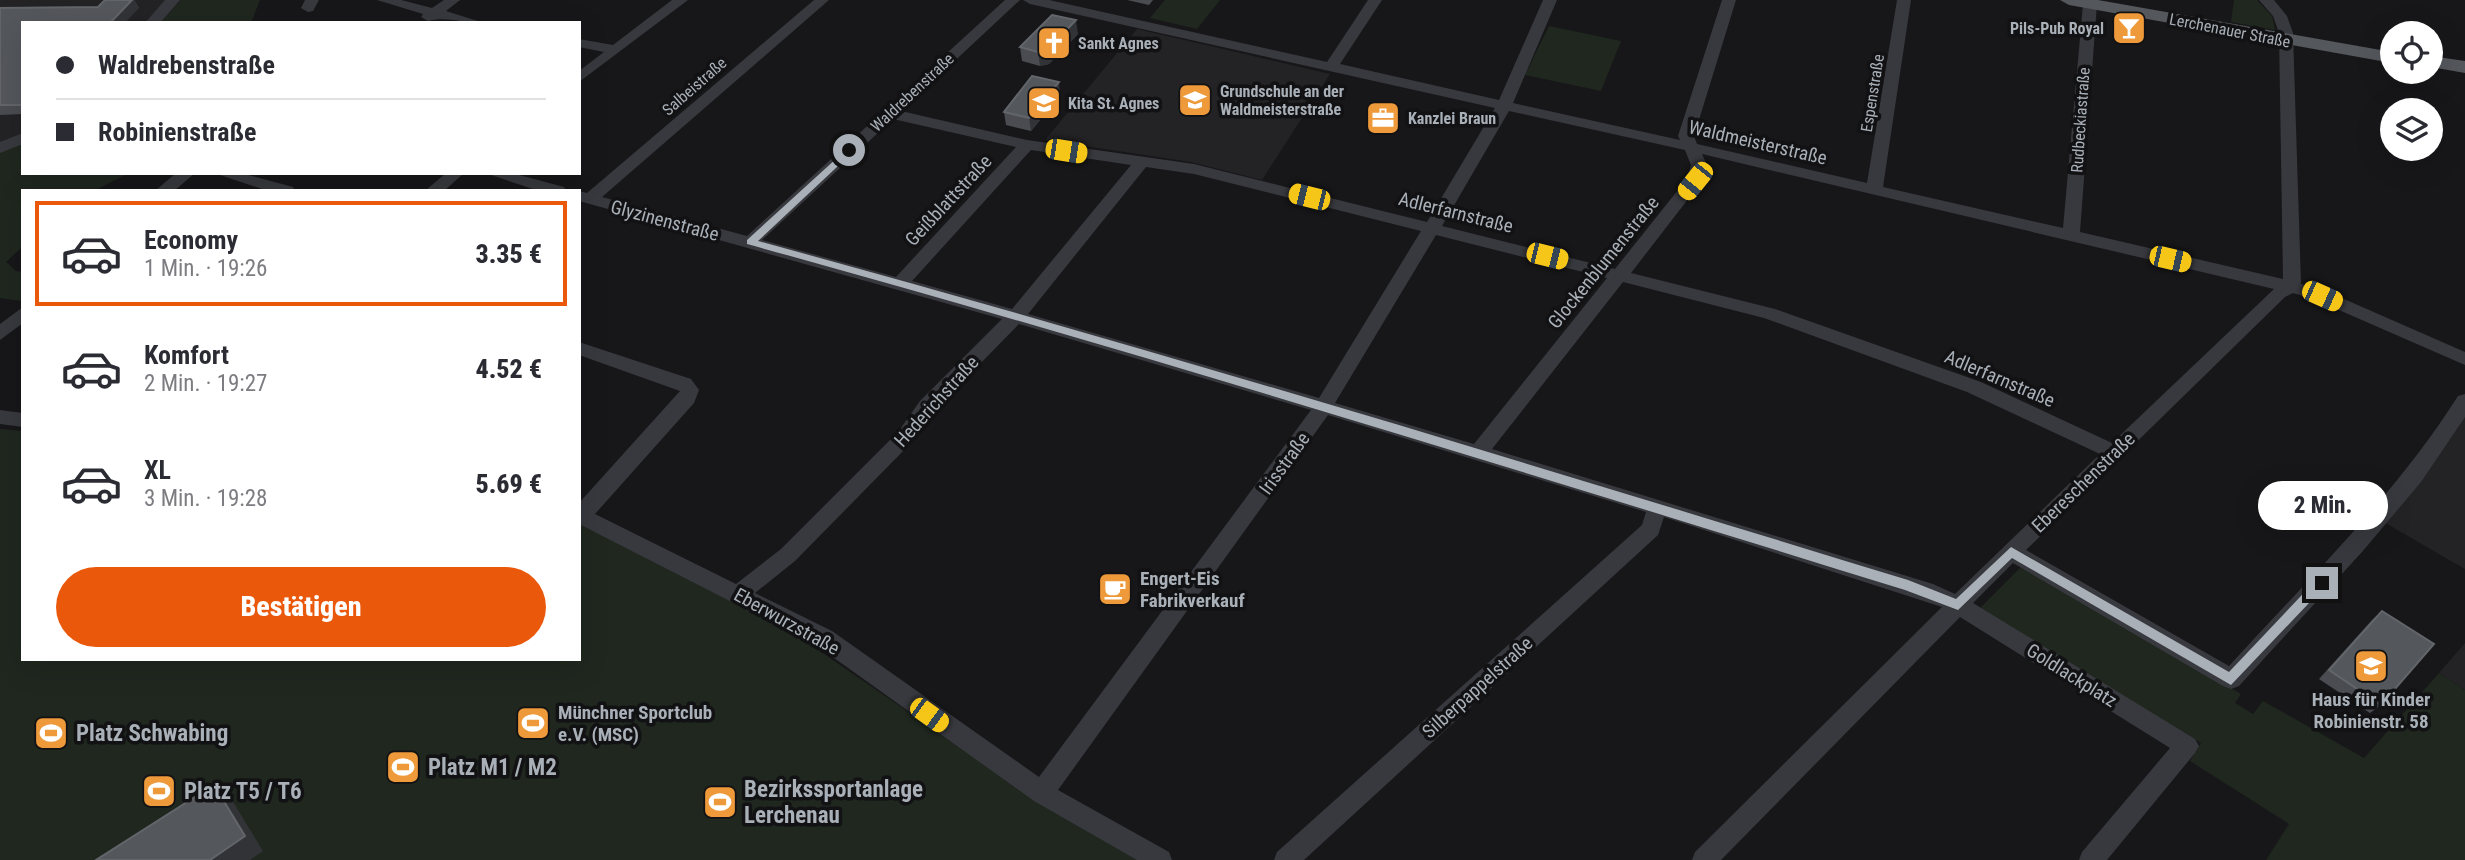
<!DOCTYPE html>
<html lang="de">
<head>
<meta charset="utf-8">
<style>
  :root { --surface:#fff; --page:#f7f7f7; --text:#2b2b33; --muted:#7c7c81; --line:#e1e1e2; --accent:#ea580c }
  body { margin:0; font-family:"Roboto Condensed",sans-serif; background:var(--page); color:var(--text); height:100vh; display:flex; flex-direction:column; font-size:26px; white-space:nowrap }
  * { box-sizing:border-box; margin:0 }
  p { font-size:23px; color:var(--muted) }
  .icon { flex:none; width:38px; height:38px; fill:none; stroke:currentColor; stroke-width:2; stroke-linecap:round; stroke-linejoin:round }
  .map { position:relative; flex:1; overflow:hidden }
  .panel { position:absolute; left:21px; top:189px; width:560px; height:472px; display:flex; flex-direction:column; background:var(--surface); border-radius:0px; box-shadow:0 7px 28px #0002 }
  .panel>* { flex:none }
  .guide { position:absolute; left:21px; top:21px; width:560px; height:154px; border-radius:0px; box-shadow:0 7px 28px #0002; display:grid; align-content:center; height:154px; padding:0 35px; background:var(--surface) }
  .controls { position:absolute; left:2380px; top:21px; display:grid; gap:14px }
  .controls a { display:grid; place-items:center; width:63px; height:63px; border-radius:50%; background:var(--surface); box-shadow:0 7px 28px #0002; font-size:35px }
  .end { position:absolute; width:32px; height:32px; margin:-16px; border:9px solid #a9b0b8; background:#111; box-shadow:0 0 0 4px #111 }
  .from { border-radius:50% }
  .bubble { position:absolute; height:49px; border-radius:24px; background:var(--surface); box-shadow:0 7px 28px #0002; font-size:23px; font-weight:800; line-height:49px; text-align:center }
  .car { position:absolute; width:21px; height:42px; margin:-21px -10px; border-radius:9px; box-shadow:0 0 5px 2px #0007; background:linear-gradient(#f5c518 24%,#345 0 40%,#f5c518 0 76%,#345 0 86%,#f5c518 0) }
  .guide b { display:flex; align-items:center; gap:24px; height:66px; font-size:26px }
  .guide b+b { border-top:2px solid var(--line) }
  .guide i { width:18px; height:18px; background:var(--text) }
  ul { padding:12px 0 0; list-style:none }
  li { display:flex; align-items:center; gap:21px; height:105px; margin:0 14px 10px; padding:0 21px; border:4px solid transparent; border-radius:0px }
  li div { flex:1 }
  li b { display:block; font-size:26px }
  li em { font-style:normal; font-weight:800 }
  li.current { border-color:var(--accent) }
  li>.icon { width:63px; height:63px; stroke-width:1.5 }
  .button { display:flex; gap:14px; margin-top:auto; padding:14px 35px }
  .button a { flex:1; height:80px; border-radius:42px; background:var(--accent); color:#fff; font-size:28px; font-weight:800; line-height:80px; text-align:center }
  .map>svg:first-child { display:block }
  .built { fill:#232326 }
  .green { fill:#1f271f }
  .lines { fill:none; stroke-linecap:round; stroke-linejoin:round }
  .minor { fill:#38393e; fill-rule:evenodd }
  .major { fill:#54575c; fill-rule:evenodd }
  .wall { fill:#4a4c51 }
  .shaded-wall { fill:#313336 }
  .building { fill:#54575c; stroke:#62656a; stroke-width:2 }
  .route { fill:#a9b0b8 }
  .labels { text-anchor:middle; stroke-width:7; stroke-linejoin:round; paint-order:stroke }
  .far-poi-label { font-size:16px; font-weight:bold; fill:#a9b0b8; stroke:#121214; text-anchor:start }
  .far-street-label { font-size:16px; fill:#a9b0b8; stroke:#121214 }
  .street-label { font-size:19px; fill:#a9b0b8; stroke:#121214 }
  .poi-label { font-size:19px; font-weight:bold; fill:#a9b0b8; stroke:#121214; text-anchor:start }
  .near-poi-label { font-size:23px; font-weight:bold; fill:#a9b0b8; stroke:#121214; text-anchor:start }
</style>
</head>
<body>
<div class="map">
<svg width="2465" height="860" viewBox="0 0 2465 860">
  <rect width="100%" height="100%" fill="#171719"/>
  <g class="built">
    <polygon points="0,0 181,0 160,23 23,23 23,142 0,152"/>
    <polygon points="1137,29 1232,51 1330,74 1262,180 1191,162 1045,140"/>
    <polygon points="2465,405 2465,569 2368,513"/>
    <polygon points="2465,643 2465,690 2439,673"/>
  </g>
  <g class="green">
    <polygon points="181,0 260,0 251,23 160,23"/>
    <polygon points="1165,0 1220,0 1197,29 1150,18"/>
    <polygon points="2234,0 2257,0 2272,16 2275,30 2231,22"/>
    <polygon points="1549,26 1621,41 1601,91 1525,75"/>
    <polygon points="23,142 23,173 129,173 93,191 23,191 23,246 6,262 16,271 23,272 21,301 0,298 0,152"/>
    <polygon points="0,429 23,431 23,660 579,660 579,524 685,574 811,645 1032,797 1143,860 0,860"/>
    <polygon points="2022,566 2241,694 2235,703 2253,714 2263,701 2364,758 2439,673 2465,690 2465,860 2266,860 2289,824 2190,761 2201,743 1978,610"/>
  </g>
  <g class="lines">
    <g class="minor">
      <polygon points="165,0 180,0 160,23 145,23"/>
      <polygon points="305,0 319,0 313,11 308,12 301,8"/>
      <path d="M377 0H401L432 8 444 0H460L446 11 484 23C465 23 444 16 428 21L421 17 423 14Z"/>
      <polygon points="672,0 688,0 579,82 579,71 604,52 579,47 579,39 613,45"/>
      <path d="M814 0H829L602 197 747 236 1005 0H1020L901 111 1027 140 1194 164 1427 222 1495 108 1030 4 1023 0H1049L1327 62 1368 0H1382L1340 64 1499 100 1543 0H1557L1513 103 1680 140 1678 136 1722 0H1736L1694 136 1697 144 1867 183 1897 0H1911L1883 187 2063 228 2083 4 2091 0 2097 4 2080 232 2283 279 2279 33 2273 16 2259 0H2274L2287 16 2293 33 2301 284 2328 292 2465 352V365L2316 300 2293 293 2285 297 2026 550 2229 666C2309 578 2394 497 2458 396L2465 394V417L2421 482 2362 552 2239 686 2231 689 2223 686 2013 563 1973 603 2195 739 2199 746 2195 753 2107 860H2079L2082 852 2170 748 1960 617 1721 860H1692L1695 852 1942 607 1664 517 1658 535 1304 860H1274L1277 852 1642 525 1646 512 1328 415 1058 790 1169 852 1172 860H1137L1034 801 816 645 579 524V503L680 391 579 355V342L691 379 699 390 694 403 595 514 736 584 781 549 898 432 920 401 1002 319 579 201V191L587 193ZM1509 111 1685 150 1691 165 1686 180 1615 269 1442 226ZM893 119 1016 147 896 277 762 240ZM1031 150 1131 165 1012 309 912 281ZM1702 154 2274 289 2112 443 1981 382 1775 309 1631 273 1702 181 1707 165ZM1146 167 1194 174 1421 231 1319 398 1028 314ZM1436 235 1607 278 1474 444 1335 403ZM1623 282 1764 318 1967 392 2100 454 1955 594 1933 584 1492 449ZM1019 324 1311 410 1039 777 832 631 755 593 795 561 912 442 934 411Z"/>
      <polygon points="23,133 23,144 0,153 0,142"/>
      <polygon points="176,173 195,173 174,191 155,191"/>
      <polygon points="214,173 241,173 293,187 295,191 268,191"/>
      <polygon points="446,173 464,173 444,191 425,191"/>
      <polygon points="485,173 512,173 564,187 566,191 539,191"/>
      <polygon points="23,307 23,323 0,340 0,324"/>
      <polygon points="0,410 23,413 23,427 0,424"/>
    </g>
    <g class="major">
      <polygon points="2060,0 2098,0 2392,52 2392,63 2069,5"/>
      <polygon points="2431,56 2465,61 2465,73 2431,67"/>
    </g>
  </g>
  <g class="wall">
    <polygon points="105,0 134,0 139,8 23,23 23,114 0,115 0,8 98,7"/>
    <polygon points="1127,0 1153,0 1149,5"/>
    <polygon points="1078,34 1049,64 1040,66 1022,61 1020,47"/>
    <polygon points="1060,96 1031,131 1006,125 1004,112"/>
    <polygon points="2382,611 2381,705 2370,713 2319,679 2372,620"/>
  </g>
  <g class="shaded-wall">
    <polygon points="132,0 134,0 139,8 125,23 110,23"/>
    <polygon points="1076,20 1078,34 1049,64 1040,66 1038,52"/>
    <polygon points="1059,82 1060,96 1031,131 1029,118"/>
    <polygon points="214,785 232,800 263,851 250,860 210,860"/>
  </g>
  <g class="building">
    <polygon points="105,0 132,0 110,23 23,23 23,105 0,105 0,8 98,7"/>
    <polygon points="1052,15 1076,20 1047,50 1038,52 1020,47"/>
    <polygon points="1032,76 1059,82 1029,118 1004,112"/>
    <polygon points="2382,611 2434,644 2381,705 2329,670"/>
    <polygon points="214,785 245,836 210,860 96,860"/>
  </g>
  <path class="route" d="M849 147 853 152 758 241C1144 346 1526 463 1908 580L1956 599 2011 547 2229 672 2317 579 2322 578 2328 583 2231 685 2012 558 1958 610 1905 590C1520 471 1136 351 747 244V240Z"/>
  <defs>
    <g id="bar-square" transform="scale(1.75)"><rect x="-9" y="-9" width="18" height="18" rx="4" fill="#ee993a" stroke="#121214"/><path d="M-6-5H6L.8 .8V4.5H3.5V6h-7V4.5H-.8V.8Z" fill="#fff"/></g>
    <g id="church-square" transform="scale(1.75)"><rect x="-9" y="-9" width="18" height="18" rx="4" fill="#ee993a" stroke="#121214"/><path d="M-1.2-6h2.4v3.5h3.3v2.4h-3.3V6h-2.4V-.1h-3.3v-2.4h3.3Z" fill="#fff"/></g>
    <g id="school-square" transform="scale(1.75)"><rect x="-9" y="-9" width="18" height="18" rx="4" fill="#ee993a" stroke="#121214"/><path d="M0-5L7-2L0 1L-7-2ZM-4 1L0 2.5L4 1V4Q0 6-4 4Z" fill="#fff"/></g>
    <g id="office-square" transform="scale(1.75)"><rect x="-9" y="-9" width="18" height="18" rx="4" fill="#ee993a" stroke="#121214"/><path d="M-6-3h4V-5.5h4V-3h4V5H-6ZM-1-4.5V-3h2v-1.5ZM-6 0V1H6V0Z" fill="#fff"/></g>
    <g id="cafe-square" transform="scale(1.75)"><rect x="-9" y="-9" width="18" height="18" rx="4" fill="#ee993a" stroke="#121214"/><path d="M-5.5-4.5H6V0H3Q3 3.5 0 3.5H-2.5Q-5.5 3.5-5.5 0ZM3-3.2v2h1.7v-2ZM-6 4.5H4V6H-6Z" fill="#fff"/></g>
    <g id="stadium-square" transform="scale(1.75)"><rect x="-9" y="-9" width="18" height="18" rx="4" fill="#ee993a" stroke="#121214"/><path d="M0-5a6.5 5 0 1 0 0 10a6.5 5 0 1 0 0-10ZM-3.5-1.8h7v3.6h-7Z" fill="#fff"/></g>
  </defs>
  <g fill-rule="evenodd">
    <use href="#bar-square" x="2129" y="28"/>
    <use href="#church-square" x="1054" y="43"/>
    <use href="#school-square" x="1195" y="100"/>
    <use href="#school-square" x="1044" y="103"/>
    <use href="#office-square" x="1383" y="118"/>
    <use href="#cafe-square" x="1115" y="589"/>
    <use href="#school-square" x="2371" y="666"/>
    <use href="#stadium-square" x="533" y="723"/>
    <use href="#stadium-square" x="51" y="733"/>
    <use href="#stadium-square" x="403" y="767"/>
    <use href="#stadium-square" x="159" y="791"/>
    <use href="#stadium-square" x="720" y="802"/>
  </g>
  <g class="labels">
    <g class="far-poi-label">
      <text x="2104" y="34" text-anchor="end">Pils-Pub Royal</text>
      <text x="1078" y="49">Sankt Agnes</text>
      <text x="1220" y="97">Grundschule an der<tspan x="1220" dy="18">Waldmeisterstraße</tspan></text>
      <text x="1068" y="109">Kita St. Agnes</text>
      <text x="1408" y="124">Kanzlei Braun</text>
    </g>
    <g class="far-street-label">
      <text transform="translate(2230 30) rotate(11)" y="6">Lerchenauer Straße</text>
      <text transform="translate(694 86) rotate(-41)" y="6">Salbeistraße</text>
      <text transform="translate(912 92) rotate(-43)" y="6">Waldrebenstraße</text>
      <text transform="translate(1872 93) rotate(-81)" y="6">Espenstraße</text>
      <text transform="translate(2080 120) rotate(-86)" y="6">Rudbeckiastraße</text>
    </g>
    <g class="street-label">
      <text transform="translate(1758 142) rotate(13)" y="7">Waldmeisterstraße</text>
      <text transform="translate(948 200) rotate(-47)" y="7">Geißblattstraße</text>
      <text transform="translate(1456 212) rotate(14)" y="7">Adlerfarnstraße</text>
      <text transform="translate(665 220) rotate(15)" y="7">Glyzinenstraße</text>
      <text transform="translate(1603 262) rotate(-51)" y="7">Glockenblumenstraße</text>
      <text transform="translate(2000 378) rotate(23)" y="7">Adlerfarnstraße</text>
      <text transform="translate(936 401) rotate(-48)" y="7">Hederichstraße</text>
      <text transform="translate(1284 463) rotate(-54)" y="7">Irisstraße</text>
      <text transform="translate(2083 482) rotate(-44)" y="7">Ebereschenstraße</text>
      <text transform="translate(787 621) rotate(29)" y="7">Eberwurzstraße</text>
      <text transform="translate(2072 675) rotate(32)" y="7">Goldlackplatz</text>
      <text transform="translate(1477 687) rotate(-42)" y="7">Silberpappelstraße</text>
    </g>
    <g class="poi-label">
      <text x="1140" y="585">Engert-Eis<tspan x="1140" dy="22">Fabrikverkauf</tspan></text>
      <text x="2371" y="706" text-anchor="middle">Haus für Kinder<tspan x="2371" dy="22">Robinienstr. 58</tspan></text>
      <text x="558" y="719">Münchner Sportclub<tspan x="558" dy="22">e.V. (MSC)</tspan></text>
    </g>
    <g class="near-poi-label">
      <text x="76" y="741">Platz Schwabing</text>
      <text x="428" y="775">Platz M1 / M2</text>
      <text x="744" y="797">Bezirkssportanlage<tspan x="744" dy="26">Lerchenau</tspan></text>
      <text x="184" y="799">Platz T5 / T6</text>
    </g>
  </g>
</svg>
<div class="controls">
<a><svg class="icon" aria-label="locate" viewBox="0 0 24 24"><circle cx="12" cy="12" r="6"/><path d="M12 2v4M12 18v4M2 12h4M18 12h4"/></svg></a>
<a><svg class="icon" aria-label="layers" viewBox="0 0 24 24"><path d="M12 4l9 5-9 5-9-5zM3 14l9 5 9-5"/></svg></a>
</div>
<i class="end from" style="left:849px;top:150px"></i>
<i class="end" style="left:2322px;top:583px"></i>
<div class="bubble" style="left:2258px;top:481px;width:130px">2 Min.</div>
<i class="car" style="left:1066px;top:151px;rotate:99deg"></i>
<i class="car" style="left:1695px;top:181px;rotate:219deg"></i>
<i class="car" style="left:1309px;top:197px;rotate:284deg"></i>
<i class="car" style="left:1547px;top:256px;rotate:104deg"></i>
<i class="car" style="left:2170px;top:259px;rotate:103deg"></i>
<i class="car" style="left:2322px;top:296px;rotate:114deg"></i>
<i class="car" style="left:929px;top:715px;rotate:126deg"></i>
<div class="guide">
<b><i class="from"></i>Waldrebenstraße</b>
<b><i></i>Robinienstraße</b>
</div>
<section class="panel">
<ul>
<li class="current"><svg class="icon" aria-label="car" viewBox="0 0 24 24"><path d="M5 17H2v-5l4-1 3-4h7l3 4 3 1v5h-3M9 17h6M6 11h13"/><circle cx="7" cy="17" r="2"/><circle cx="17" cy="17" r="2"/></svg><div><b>Economy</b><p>1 Min. · 19:26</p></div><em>3.35 €</em></li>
<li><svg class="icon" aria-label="car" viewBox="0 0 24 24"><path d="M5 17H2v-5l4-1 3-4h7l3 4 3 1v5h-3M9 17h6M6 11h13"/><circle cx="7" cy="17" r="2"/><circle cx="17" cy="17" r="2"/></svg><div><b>Komfort</b><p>2 Min. · 19:27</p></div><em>4.52 €</em></li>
<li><svg class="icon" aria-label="car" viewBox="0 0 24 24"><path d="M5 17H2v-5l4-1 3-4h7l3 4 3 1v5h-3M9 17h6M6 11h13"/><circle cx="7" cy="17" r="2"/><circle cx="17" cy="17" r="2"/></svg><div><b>XL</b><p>3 Min. · 19:28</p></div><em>5.69 €</em></li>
</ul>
<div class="button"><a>Bestätigen</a></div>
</section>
</div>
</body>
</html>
